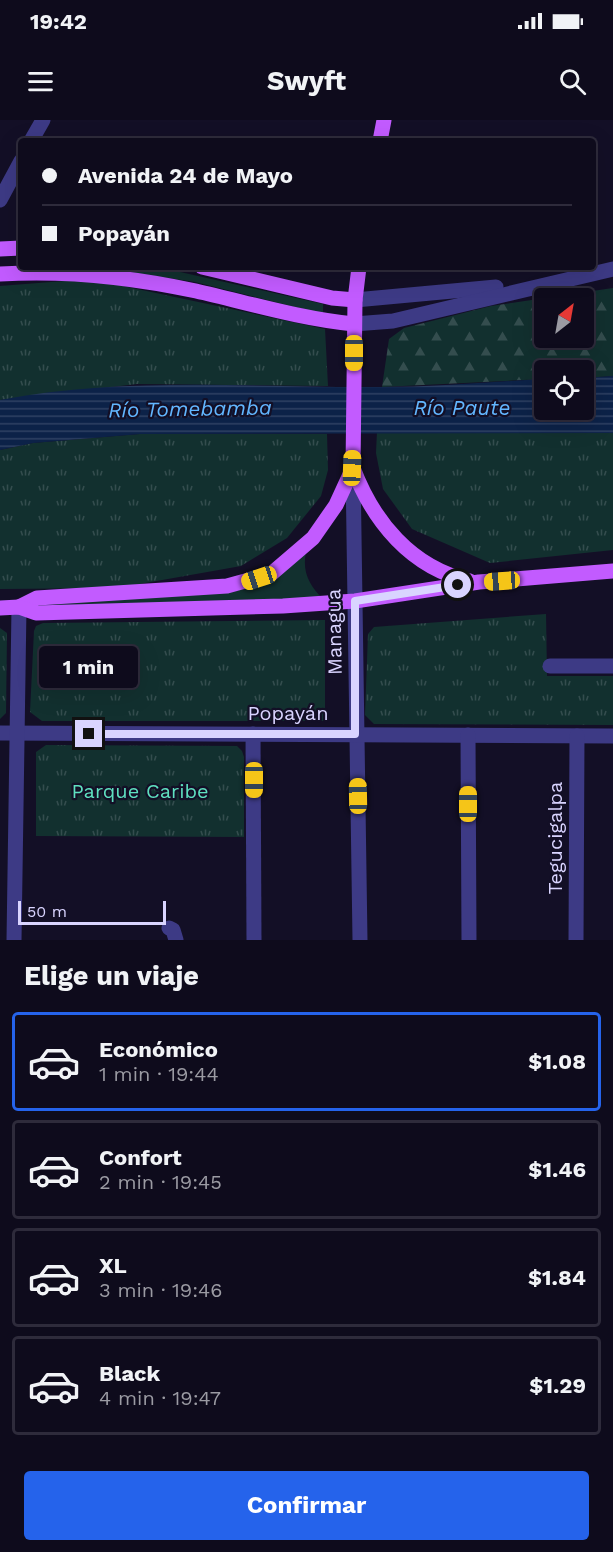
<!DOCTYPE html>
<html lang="es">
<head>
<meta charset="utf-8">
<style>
  :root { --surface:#0e0b1c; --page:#171425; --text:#f1f3f6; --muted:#9b9ba3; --line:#2e2b3b; --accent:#2563eb }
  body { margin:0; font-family:"Work Sans",sans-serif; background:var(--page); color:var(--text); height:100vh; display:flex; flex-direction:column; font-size:22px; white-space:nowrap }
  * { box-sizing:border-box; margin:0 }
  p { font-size:20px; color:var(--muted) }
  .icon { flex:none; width:33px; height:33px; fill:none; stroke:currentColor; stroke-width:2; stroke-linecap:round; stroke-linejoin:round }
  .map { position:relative; height:820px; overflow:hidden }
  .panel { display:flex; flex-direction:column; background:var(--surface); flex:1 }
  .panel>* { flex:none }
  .guide { position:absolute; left:18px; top:18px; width:578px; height:132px; border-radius:6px; box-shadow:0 6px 24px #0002,0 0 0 2px var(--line); display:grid; align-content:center; height:132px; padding:0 24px; background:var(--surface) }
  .needle { width:39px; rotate:31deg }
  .controls { position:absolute; left:534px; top:168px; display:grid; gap:12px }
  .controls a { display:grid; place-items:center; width:60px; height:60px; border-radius:6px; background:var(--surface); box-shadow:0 6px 24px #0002,0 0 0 2px var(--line); font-size:30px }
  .scale { position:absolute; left:18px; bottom:15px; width:148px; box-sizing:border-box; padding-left:6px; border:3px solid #d9d4ff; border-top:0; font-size:16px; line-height:21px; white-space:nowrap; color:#d9d4ff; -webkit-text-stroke:4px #130f26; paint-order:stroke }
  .end { position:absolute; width:27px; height:27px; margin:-14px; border:8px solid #d9d4ff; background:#111; box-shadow:0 0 0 3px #111 }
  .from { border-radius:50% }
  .bubble { position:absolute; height:42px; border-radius:6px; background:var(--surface); box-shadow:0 6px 24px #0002,0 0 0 2px var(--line); font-size:20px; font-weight:700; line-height:42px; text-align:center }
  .car { position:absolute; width:18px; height:36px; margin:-18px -9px; border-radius:8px; box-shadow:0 0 4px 2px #0007; background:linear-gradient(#f5c518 24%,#345 0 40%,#f5c518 0 76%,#345 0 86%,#f5c518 0) }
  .guide b { display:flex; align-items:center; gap:21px; height:57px; font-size:22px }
  .guide b+b { border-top:2px solid var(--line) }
  .guide i { width:15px; height:15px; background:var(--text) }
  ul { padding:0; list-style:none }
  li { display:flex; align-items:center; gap:18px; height:99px; margin:0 12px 9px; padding:0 12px; border:3px solid var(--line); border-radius:6px }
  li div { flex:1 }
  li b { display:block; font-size:22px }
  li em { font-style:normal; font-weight:700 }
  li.active { border-color:var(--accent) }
  li>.icon { width:54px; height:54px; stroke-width:1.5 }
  h2 { padding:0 24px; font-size:27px; line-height:72px }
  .cta { display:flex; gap:12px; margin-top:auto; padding:12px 24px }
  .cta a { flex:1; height:69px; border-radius:6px; background:var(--accent); color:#fff; font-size:24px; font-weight:700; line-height:69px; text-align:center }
  .status { display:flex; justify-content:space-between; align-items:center; height:42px; padding:0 30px; background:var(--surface); direction:ltr }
  .status svg { height:16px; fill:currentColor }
  header { display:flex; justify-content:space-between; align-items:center; height:78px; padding:0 24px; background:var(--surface); font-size:27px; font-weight:700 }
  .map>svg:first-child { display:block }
  .grass { fill:#12302f }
  .forest { fill:url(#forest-firs); fill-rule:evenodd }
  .park { fill:url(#park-tufts) }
  .water { fill:url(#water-rules) }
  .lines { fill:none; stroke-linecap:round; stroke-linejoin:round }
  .minor { stroke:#3d3a85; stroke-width:15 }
  .major { stroke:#c25bff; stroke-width:15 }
  .route { stroke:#d9d4ff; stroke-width:8 }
  .labels { text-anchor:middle; stroke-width:4.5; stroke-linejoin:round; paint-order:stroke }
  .street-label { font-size:20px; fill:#d9d4ff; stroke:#130f26 }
  .park-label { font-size:20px; fill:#5fe0c0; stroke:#130f26 }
  .water-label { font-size:21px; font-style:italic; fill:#62b6ff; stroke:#130f26 }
</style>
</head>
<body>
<div class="status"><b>19:42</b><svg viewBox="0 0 49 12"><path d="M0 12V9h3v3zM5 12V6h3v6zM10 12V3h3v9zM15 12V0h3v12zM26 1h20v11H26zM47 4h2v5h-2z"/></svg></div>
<header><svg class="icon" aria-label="menu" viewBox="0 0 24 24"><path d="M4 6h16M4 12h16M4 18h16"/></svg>Swyft<svg class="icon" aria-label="search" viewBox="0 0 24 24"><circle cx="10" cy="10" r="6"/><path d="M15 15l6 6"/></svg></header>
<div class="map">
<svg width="613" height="820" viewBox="0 0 613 820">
  <defs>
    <pattern id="forest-firs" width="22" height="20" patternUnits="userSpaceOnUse" patternTransform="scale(1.5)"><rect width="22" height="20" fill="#12302f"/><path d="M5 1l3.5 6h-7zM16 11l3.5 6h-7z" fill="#344d4e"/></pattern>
    <pattern id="park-tufts" width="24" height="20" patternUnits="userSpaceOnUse" patternTransform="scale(1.5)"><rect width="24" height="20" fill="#12302f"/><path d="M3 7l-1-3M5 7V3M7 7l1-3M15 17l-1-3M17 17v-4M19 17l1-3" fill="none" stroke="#344d4e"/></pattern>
    <pattern id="water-rules" width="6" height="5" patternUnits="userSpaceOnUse" patternTransform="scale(1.5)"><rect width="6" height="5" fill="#0c2248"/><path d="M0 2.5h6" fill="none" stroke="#2f4163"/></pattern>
  </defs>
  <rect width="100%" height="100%" fill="#130f26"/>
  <g class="grass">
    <polygon points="95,147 158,147 323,184 323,194 195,162"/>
    <path d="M306 432C302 452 309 465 323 479L37 491 38 480 225 468Z"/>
  </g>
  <path class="forest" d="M613 168V256L584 258V250H544V259L382 267 389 219 404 208 491 186ZM544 178H584V218H544Z"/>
  <g class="park">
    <polygon points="90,159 325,209 328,266 137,264 0,280 0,166"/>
    <polygon points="377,312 613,313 613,430 490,443 412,409 383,369 376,333"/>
    <polygon points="140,314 327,314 328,350 321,376 287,418 241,446 117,468 0,469 0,330 33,323"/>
    <polygon points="546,494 547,556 613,556 613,605 374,604 365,595 368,514 374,507"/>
    <polygon points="325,500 325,601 42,601 30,592 34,511 36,506 43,503"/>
    <polygon points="0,508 7,513 6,593 0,599"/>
    <polygon points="46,625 237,626 242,631 244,637 244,717 36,716 36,632"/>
  </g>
  <path class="water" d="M613 256V313L140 314 33 323 0 330V280C128 256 252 268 381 267 435 267 490 262 544 259V290H584V258Z"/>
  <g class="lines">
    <g class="minor">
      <polyline points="31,21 43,0"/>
      <polyline points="0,80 21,41"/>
      <polyline points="355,180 496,167"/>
      <polyline points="354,204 393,201 613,149"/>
      <polyline points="353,348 360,820"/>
      <polyline points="550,546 613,546"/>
      <polyline points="0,613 613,616"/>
      <polyline points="253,614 254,820"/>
      <polyline points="468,615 469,820"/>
      <polyline points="169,808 173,810 176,820"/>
      <polyline points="14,820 19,487"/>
      <polyline points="576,820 577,616"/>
    </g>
    <g class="major">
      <polyline points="380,21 384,0"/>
      <polyline points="0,129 21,128"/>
      <polyline points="202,147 332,178 355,180"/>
      <path d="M0 154C67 150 131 157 196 171 249 183 301 199 354 204"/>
      <path d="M353 348C373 401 411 448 470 461"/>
      <polyline points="19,487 37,478 227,466 271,454 313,418 336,385 353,348 355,180 359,147"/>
      <polyline points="0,488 19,487 36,493 283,486 355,481 479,462 613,451"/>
    </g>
  </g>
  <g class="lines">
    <polyline class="route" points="89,614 355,614 355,481 458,465"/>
  </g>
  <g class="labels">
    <g class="street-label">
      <text transform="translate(334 512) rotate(-91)" y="7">Managua</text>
      <text x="288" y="600">Popayán</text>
      <text transform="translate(555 718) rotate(-90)" y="7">Tegucigalpa</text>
    </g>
    <g class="park-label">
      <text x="140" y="678">Parque Caribe</text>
    </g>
    <g class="water-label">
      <text x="462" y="295">Río Paute</text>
      <text transform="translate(190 289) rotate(-1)" y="7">Río Tomebamba</text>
    </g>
  </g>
</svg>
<div class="controls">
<a><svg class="needle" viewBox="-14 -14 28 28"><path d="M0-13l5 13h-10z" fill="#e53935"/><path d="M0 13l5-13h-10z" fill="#9b9ba3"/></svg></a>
<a><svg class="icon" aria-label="locate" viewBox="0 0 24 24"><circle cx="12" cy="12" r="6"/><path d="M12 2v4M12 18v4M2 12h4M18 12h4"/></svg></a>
</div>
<div class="scale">50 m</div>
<i class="end from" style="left:458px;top:465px"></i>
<i class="end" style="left:89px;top:614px"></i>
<div class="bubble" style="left:39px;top:526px;width:99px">1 min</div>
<i class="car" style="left:354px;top:233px;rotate:180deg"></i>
<i class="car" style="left:352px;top:348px;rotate:2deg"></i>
<i class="car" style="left:259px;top:458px;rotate:252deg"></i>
<i class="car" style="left:502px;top:461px;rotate:266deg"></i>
<i class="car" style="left:254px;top:660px;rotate:180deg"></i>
<i class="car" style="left:358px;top:676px;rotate:359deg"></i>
<i class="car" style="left:468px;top:684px;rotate:0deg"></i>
<div class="guide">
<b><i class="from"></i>Avenida 24 de Mayo</b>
<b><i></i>Popayán</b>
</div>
</div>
<section class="panel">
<h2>Elige un viaje</h2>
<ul>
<li class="active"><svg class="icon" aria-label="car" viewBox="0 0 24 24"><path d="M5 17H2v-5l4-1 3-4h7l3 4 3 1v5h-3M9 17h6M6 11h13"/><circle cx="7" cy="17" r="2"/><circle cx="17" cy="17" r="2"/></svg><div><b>Económico</b><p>1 min · 19:44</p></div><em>$1.08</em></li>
<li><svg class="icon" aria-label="car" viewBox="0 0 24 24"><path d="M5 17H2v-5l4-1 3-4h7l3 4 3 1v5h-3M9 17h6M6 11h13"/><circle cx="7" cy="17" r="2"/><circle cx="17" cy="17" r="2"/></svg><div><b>Confort</b><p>2 min · 19:45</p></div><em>$1.46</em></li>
<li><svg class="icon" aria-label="car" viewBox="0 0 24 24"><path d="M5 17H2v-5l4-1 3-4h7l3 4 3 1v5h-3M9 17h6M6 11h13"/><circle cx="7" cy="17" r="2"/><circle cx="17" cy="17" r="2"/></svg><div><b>XL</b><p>3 min · 19:46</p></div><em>$1.84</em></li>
<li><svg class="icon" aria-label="car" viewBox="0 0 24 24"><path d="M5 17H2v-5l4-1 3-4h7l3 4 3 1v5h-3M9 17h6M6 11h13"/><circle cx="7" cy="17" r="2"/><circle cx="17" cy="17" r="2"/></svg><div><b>Black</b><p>4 min · 19:47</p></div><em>$1.29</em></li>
</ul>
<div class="cta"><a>Confirmar</a></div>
</section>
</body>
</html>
